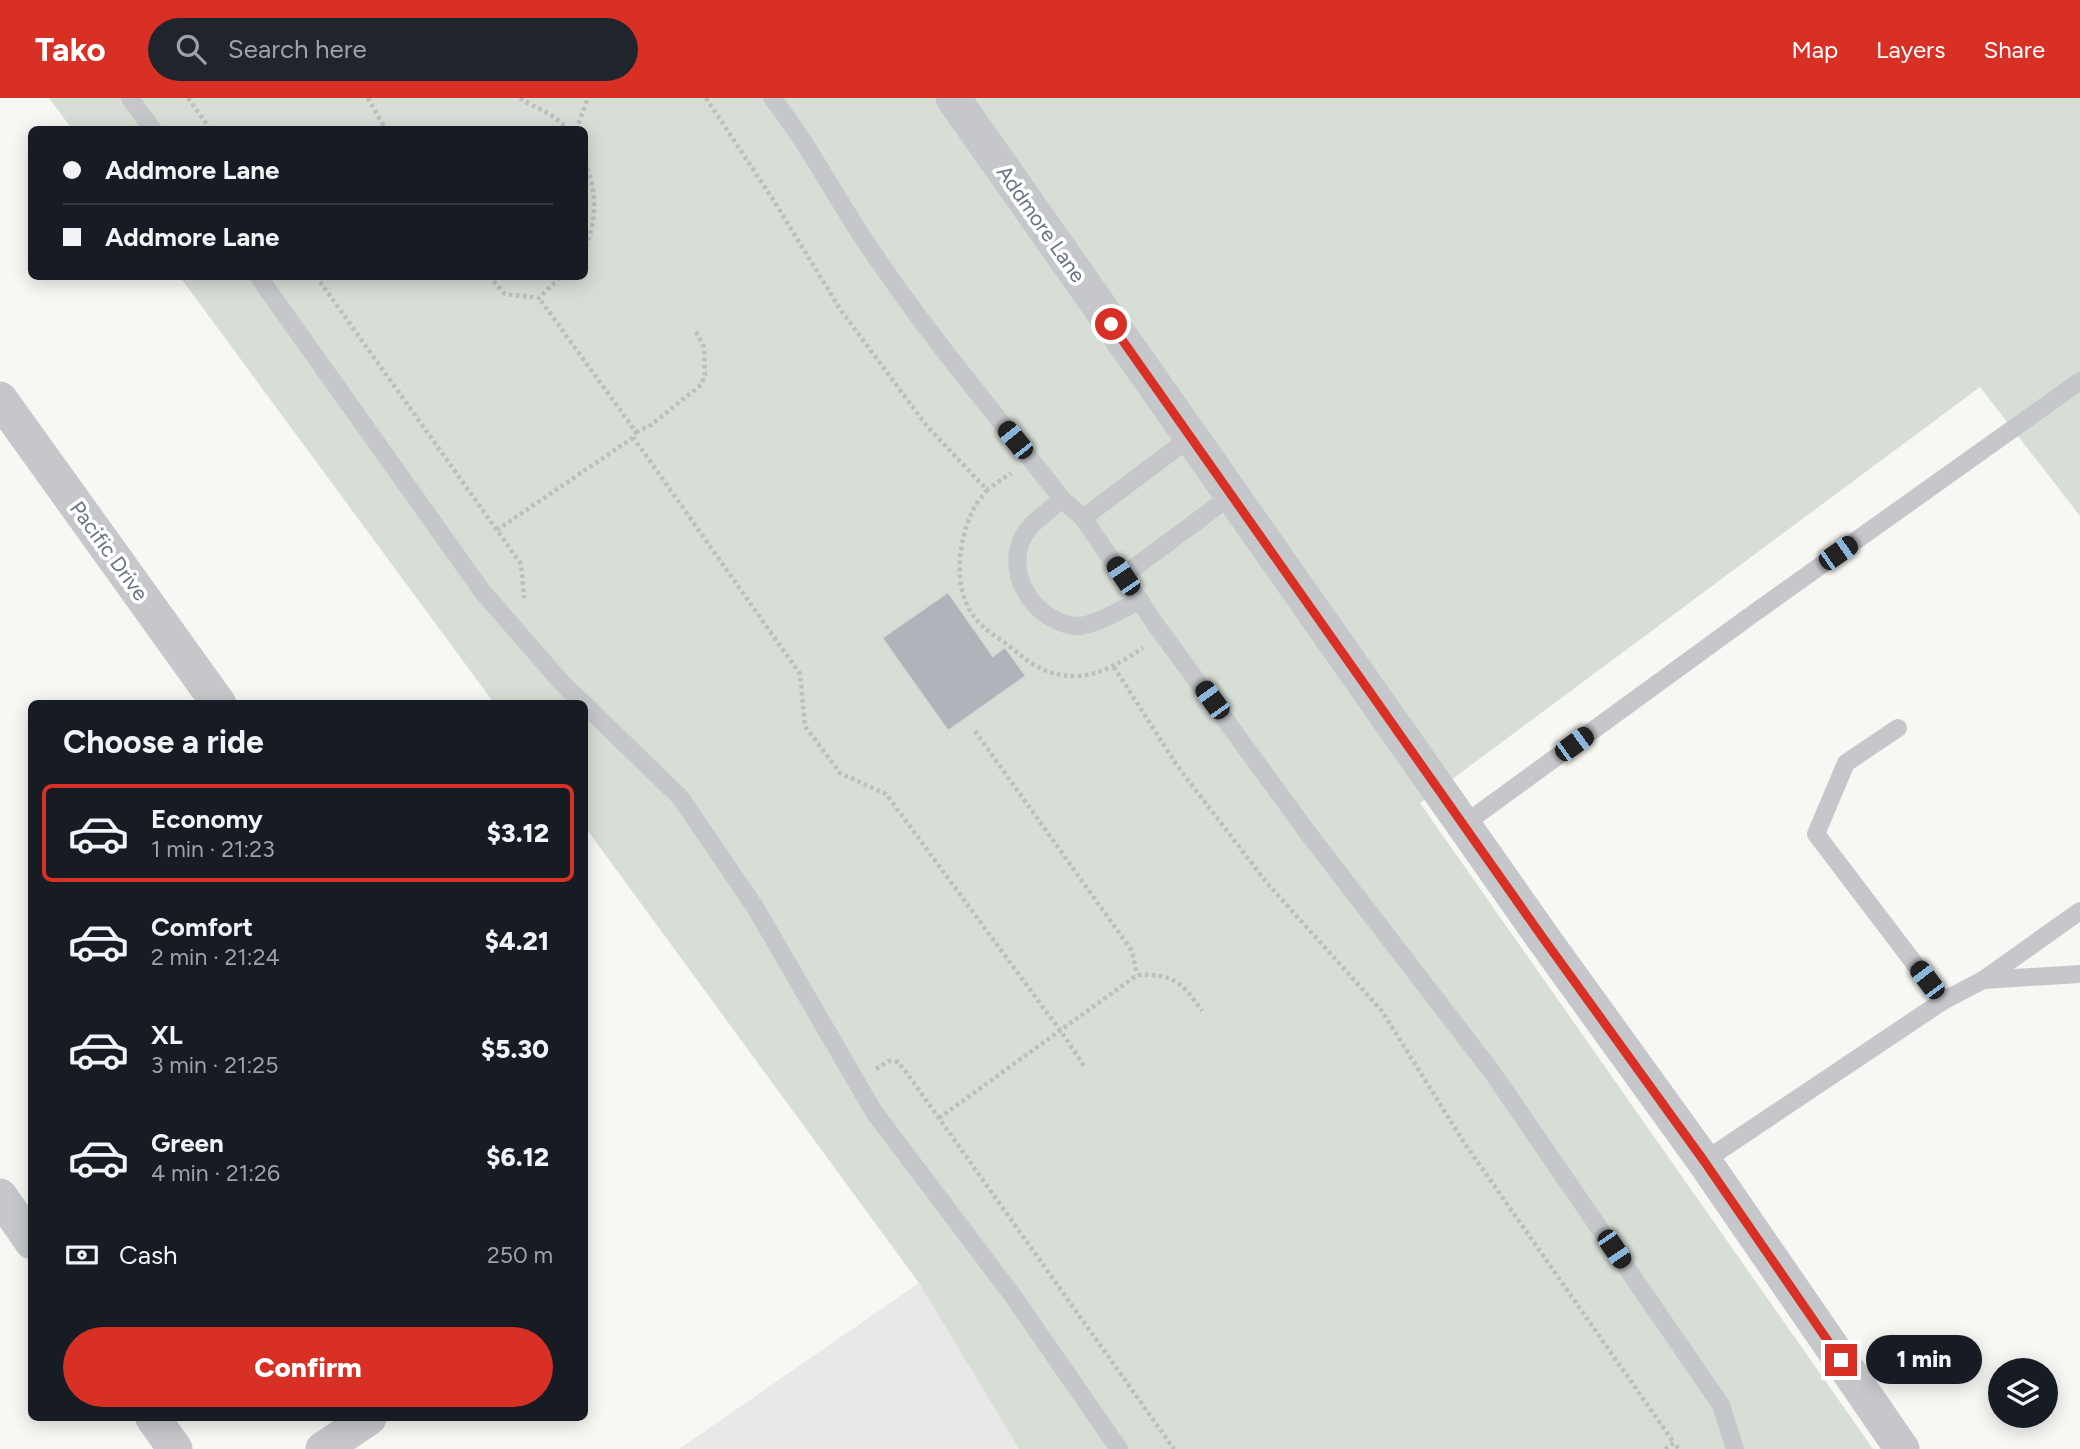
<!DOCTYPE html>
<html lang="en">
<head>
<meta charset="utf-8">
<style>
  :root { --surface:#171b24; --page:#20242c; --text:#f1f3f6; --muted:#9ea1a6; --line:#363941; --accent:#d93025 }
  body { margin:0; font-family:Figtree,sans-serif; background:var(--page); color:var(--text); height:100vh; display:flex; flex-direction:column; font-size:26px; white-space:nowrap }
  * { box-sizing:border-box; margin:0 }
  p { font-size:23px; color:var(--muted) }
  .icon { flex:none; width:38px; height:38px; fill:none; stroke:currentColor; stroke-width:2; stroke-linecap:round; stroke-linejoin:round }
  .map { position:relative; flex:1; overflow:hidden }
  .details { position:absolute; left:28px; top:602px; width:560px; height:721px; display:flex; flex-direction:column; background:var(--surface); border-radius:10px; box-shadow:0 4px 18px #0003 }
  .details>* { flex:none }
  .hud { position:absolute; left:28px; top:28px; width:560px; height:154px; border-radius:10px; box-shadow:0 4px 18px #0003; display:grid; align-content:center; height:154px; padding:0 35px; background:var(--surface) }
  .tools { position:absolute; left:1988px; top:1260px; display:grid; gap:14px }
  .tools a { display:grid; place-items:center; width:70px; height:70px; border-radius:50%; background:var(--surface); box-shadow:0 4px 18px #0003; font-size:35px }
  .end { position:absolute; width:32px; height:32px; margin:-16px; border:9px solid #d93025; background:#fff; box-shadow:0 0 0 4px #fff }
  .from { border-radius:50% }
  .bubble { position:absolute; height:49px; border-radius:24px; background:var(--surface); box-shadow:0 4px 18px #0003; font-size:23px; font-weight:800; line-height:49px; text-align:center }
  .car { position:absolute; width:21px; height:42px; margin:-21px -10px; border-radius:9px; box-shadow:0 0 5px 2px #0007; background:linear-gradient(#222 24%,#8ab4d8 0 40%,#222 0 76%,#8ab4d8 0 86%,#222 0) }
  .hud b { display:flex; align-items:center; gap:24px; height:66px; font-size:26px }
  .hud b+b { border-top:2px solid var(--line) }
  .hud i { width:18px; height:18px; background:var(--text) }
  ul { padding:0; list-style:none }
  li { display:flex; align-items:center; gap:21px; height:98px; margin:0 14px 10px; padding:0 21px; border:4px solid transparent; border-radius:10px }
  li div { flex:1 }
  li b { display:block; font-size:26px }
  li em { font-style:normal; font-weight:800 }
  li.on { border-color:var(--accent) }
  li>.icon { width:63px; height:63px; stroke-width:1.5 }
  h2 { padding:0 35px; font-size:32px; line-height:84px }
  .pay { display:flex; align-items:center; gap:18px; height:77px; padding:0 35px; font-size:26px }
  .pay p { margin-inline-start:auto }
  .button { display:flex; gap:14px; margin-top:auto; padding:14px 35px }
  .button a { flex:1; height:80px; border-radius:42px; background:var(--accent); color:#fff; font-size:28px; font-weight:800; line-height:80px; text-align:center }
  header { display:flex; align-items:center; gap:42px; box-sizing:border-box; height:98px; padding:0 35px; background:var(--accent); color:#fff }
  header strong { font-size:33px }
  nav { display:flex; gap:38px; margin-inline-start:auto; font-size:24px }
  .search { width:490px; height:63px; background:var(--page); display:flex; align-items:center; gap:18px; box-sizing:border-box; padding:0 24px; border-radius:38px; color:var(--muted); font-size:26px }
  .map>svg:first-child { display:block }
  .built { fill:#e7e8e7 }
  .green { fill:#d7ded5 }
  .building { fill:#aeb4ba; stroke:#d8d9d6; stroke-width:2 }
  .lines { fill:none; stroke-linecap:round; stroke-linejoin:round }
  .path { stroke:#bcbec0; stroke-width:4.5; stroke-dasharray:3.5 3.5; stroke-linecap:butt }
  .service { stroke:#c5c7cb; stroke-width:18 }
  .minor { stroke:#c5c7cb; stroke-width:35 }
  .route { stroke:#d93025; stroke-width:9 }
  .labels { text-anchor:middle; stroke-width:7; stroke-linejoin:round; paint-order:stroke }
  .street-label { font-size:21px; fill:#677384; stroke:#fff }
</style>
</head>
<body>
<header>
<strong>Tako</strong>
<div class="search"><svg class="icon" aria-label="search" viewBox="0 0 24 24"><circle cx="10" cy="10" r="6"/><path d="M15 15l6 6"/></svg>Search here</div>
<nav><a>Map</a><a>Layers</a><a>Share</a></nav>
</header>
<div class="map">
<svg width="2080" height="1351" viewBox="0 0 2080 1351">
  <rect width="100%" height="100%" fill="#f7f7f4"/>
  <polygon class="built" points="919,1185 1019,1351 679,1351"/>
  <polygon class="green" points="49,0 2080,0 2080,418 1980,289 1420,705 1873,1351 1019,1351 919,1185 585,729 584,606 494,605 180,179 584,178 584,32 72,31"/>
  <polygon class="building" points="948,494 993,558 1005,549 1026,578 948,633 882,540"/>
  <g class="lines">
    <g class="path">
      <polyline points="188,0 211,32"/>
      <polyline points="368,0 386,32"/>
      <path d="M520 0C535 11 556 15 567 32"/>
      <polyline points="706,0 774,103 840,211 926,327 987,392 1011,375"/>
      <polyline points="576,32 588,0"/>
      <path d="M584 64C598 91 597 125 584 152"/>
      <polyline points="316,178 521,466 524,500"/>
      <polyline points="489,178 505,196 539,200 561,178"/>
      <polyline points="636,334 651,327 701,287 705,277 704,249 695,232"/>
      <polyline points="633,339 800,576 805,628 840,675 886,696 1065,939 1084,968"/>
      <path d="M987 392C982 399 975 406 972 414 958 445 952 493 976 521 984 532 999 540 1009 548 1031 566 1046 578 1075 578 1100 578 1123 563 1143 550"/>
      <polyline points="497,432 631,341 636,334 539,200"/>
      <polyline points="1114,569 1178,669 1267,785 1382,913 1463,1043 1674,1345"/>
      <polyline points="975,633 1132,853 1137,877"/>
      <polyline points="876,971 889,963 898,964 909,978 1174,1351"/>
      <path d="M939 1020 1137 877C1173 875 1183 885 1202 913"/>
      <polyline points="1665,1351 1674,1345 1679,1351"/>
    </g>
    <g class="service">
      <polyline points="130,0 153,32"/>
      <path d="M772 0C811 49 838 105 874 156 931 241 999 320 1062 401L1083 420 1156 527 1308 735 1492 974 1721 1307 1735 1351"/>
      <polyline points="258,178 482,493 562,585 584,606"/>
      <path d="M1062 401C1051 411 1038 420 1029 430 999 467 1031 523 1075 528 1091 530 1124 510 1140 502"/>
      <polyline points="1083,420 1191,339"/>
      <polyline points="1123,478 1232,397"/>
      <polyline points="584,606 680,699 755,809 874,1014 1013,1198 1119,1351"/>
      <polyline points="1463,727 1750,518 2080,283"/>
      <polyline points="1983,882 2080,813"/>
      <polyline points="1943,903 1983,882 2080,876"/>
      <polyline points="1704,1063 1943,903 1816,736 1846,665 1898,630"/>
    </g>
    <g class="minor">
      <polyline points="953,0 1543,840 1704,1063 1902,1351"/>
      <polyline points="0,301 219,606"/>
      <polyline points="0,1098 32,1144"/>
      <polyline points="153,1320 175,1351"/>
      <polyline points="323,1351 369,1320"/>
    </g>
  </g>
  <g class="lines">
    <polyline class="route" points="1111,226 1543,840 1704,1063 1841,1262"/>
  </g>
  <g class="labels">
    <g class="street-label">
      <text transform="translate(1041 126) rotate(55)" y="7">Addmore Lane</text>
      <text transform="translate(109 453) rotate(54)" y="7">Pacific Drive</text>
    </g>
  </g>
</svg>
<div class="tools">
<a><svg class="icon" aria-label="layers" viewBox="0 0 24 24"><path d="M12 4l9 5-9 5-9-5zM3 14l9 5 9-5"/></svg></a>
</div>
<i class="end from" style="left:1111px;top:226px"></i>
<i class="end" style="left:1841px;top:1262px"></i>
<div class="bubble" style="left:1866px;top:1237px;width:116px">1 min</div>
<i class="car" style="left:1015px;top:342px;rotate:321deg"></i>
<i class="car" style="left:1838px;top:455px;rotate:55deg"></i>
<i class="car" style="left:1123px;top:478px;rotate:326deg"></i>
<i class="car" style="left:1212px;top:602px;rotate:324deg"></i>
<i class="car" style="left:1574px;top:646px;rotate:54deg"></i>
<i class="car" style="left:1927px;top:882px;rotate:323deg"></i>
<i class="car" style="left:1614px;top:1151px;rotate:146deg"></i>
<div class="hud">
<b><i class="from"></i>Addmore Lane</b>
<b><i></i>Addmore Lane</b>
</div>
<section class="details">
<h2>Choose a ride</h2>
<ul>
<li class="on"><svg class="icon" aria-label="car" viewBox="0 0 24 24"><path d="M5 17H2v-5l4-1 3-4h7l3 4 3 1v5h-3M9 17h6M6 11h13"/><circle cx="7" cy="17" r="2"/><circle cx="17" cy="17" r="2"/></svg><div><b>Economy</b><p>1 min · 21:23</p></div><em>$3.12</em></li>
<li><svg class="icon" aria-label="car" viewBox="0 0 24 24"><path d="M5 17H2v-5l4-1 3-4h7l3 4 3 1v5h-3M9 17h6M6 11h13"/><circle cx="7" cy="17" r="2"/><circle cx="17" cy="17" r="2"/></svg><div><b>Comfort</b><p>2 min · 21:24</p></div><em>$4.21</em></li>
<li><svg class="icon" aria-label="car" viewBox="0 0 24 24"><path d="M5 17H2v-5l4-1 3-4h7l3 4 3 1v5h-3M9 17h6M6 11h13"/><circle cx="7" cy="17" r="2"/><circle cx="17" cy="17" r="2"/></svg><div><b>XL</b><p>3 min · 21:25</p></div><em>$5.30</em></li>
<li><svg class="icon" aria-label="car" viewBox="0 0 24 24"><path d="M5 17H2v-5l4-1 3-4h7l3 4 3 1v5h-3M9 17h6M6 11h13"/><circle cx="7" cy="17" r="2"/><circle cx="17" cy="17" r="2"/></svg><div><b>Green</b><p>4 min · 21:26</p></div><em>$6.12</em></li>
</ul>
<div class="pay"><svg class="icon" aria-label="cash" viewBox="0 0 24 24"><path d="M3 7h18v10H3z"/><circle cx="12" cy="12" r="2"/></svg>Cash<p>250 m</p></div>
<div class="button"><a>Confirm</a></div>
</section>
</div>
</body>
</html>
